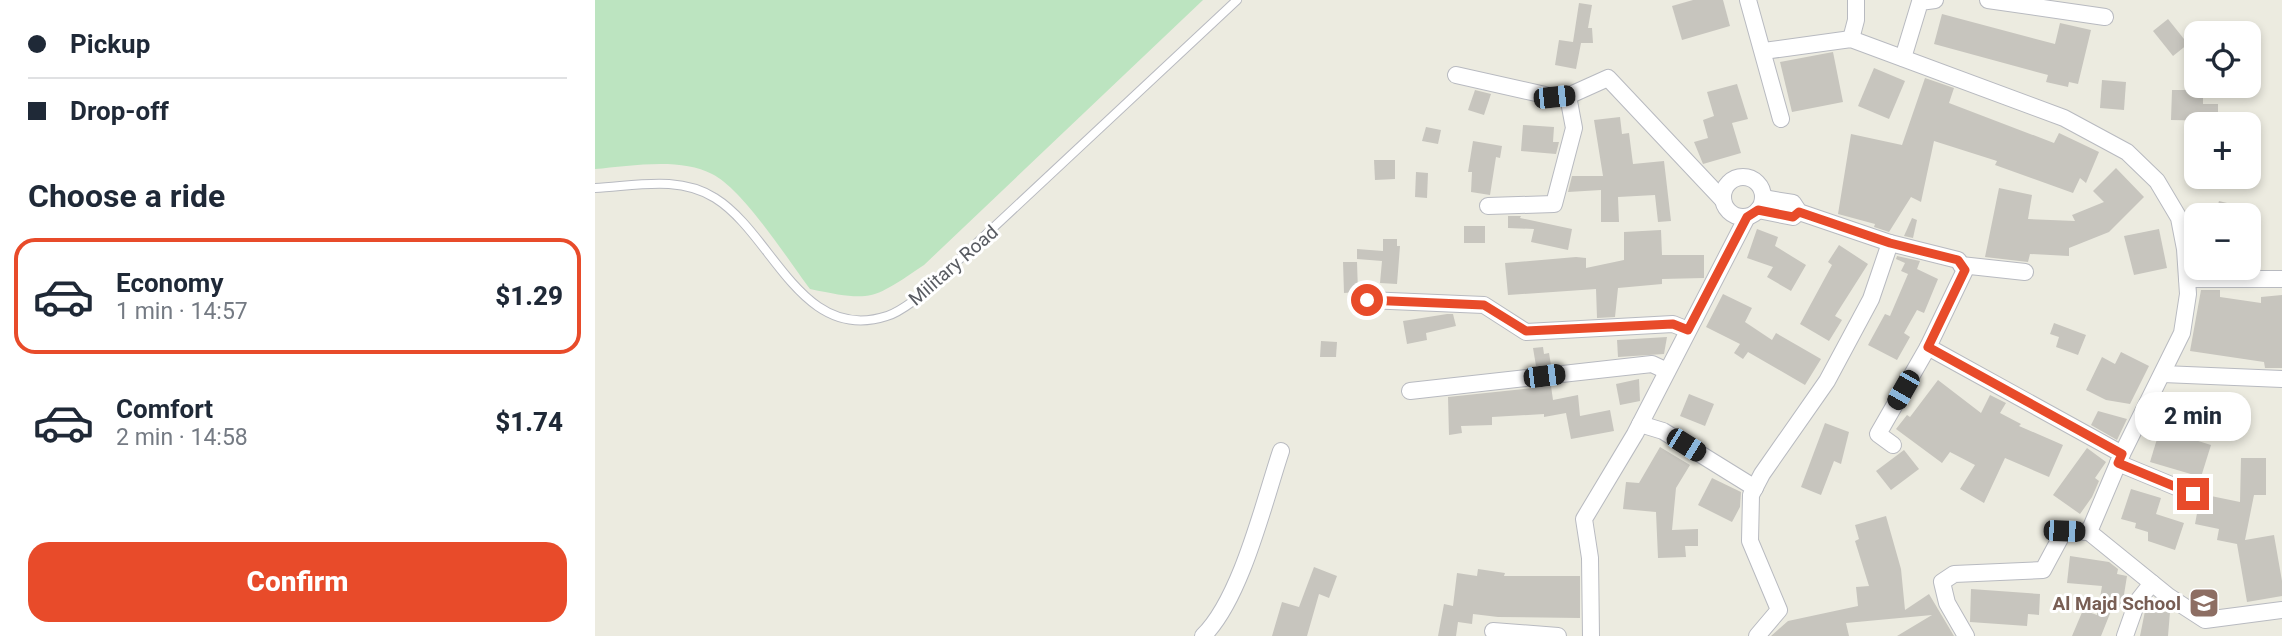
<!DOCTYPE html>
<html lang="en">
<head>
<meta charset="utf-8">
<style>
  :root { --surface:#fff; --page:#f6f6f7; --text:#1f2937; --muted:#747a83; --line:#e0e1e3; --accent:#e84b2a }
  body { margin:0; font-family:Roboto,sans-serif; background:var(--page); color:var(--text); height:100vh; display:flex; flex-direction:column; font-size:26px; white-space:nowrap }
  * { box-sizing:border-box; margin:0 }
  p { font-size:23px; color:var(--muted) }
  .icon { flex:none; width:38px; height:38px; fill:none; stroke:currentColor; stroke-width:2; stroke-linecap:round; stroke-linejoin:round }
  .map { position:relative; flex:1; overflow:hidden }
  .drawer { display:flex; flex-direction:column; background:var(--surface); width:595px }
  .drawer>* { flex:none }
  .banner { display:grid; align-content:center; height:154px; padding:0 28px; background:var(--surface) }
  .controls { position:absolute; left:1589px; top:21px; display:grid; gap:14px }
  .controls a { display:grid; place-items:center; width:77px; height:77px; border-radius:14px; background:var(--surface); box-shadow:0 4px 10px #0003; font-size:35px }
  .end { position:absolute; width:32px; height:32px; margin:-16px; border:9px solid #e84b2a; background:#fff; box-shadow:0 0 0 4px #fff }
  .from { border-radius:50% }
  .bubble { position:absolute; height:49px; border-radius:21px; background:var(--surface); box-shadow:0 4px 10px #0003; font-size:23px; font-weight:800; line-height:49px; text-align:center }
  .car { position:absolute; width:21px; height:42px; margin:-21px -10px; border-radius:9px; box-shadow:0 0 5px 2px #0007; background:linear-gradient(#222 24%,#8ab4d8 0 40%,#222 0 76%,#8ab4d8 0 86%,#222 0) }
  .banner b { display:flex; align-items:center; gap:24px; height:66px; font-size:26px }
  .banner b+b { border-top:2px solid var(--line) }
  .banner i { width:18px; height:18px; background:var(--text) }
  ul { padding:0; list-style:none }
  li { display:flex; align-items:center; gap:21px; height:116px; margin:0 14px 10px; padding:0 14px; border:4px solid transparent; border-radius:21px }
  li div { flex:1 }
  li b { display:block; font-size:26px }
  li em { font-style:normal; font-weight:800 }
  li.selected { border-color:var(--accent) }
  li>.icon { width:63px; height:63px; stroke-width:1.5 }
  h2 { padding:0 28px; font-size:32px; line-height:84px }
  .primary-button { display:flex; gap:14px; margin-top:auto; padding:14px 28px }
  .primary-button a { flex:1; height:80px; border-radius:21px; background:var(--accent); color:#fff; font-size:28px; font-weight:800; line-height:80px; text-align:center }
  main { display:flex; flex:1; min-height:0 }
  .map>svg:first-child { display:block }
  .green { fill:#bce4c0 }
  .building { fill:#c7c5be }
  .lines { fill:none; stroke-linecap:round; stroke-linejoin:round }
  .lane-casing { stroke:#b8bac0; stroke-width:10 }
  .street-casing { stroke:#b8bac0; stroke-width:18 }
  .lane { stroke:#fff; stroke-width:8 }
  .street { stroke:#fff; stroke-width:16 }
  .route { stroke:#e84b2a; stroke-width:9 }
  .labels { text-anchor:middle; stroke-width:6; stroke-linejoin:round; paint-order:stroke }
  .street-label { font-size:19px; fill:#595c62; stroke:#fff }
  .education-label { font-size:19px; font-weight:bold; fill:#785e54; stroke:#fff; text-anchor:end }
</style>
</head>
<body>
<main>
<section class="drawer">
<div class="banner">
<b><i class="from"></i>Pickup</b>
<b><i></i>Drop-off</b>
</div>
<h2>Choose a ride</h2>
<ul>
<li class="selected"><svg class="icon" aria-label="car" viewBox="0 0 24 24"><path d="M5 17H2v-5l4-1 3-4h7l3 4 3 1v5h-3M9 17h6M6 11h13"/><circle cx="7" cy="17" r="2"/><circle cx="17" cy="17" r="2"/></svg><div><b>Economy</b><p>1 min · 14:57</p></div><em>$1.29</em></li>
<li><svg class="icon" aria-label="car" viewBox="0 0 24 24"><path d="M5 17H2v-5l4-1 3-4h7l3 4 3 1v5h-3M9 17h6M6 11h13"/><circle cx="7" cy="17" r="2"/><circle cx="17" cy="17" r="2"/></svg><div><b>Comfort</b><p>2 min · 14:58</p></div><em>$1.74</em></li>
</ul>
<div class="primary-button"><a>Confirm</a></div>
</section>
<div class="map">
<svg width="1687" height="636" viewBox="0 0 1687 636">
  <rect width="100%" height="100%" fill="#ecebe0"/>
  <path class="green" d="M0 0H608L329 265C277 300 277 302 215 289 193 260 148 189 117 174 86 157 34 166 0 169Z"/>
  <g class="building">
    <polygon points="1098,0 1128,0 1135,26 1087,40 1077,6"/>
    <polygon points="984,3 997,5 993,28 997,28 998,43 986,43 981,69 960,65 964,40 978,42"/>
    <polygon points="1347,14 1460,44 1465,23 1496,30 1483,84 1474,82 1473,87 1451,82 1453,75 1339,44"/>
    <polygon points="1573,19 1593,44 1578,56 1558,31"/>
    <polygon points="1238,52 1248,102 1197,112 1185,62"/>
    <polygon points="1279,68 1310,81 1294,119 1263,106"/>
    <polygon points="1330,78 1359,88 1354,103 1459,143 1464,133 1504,152 1491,183 1485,178 1478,193 1400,165 1402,161 1339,141 1326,202 1316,197 1294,232 1279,227 1280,224 1243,214 1256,134 1307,145"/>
    <polygon points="1507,80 1531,82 1529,110 1505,108"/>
    <polygon points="1142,84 1153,119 1137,123 1146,153 1108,164 1099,142 1113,138 1108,120 1119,116 1112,92"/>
    <polygon points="880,90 896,94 889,115 873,110"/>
    <polygon points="1577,90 1608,90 1608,104 1623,104 1623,121 1576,120"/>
    <polygon points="1025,117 1027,134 1034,133 1038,164 1069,161 1076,221 1063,222 1060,195 1023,197 1024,222 1006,222 1006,190 973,192 977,176 1008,176 999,120"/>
    <polygon points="928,125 959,127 958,142 964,142 961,154 926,151"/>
    <polygon points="831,127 846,130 843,144 827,141"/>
    <polygon points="878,141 907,146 905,158 901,157 895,195 876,192 877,172 873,172"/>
    <polygon points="779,160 800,160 800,179 780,180"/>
    <polygon points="1521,168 1549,197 1514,232 1474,248 1474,256 1435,254 1433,262 1390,257 1404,188 1437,195 1433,219 1480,221 1477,215 1509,202 1498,191"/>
    <polygon points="821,172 833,173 832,198 820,197"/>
    <polygon points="1624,201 1664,211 1663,215 1620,215"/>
    <polygon points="913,216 926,216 925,218 977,229 973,250 936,242 939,229 913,228"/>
    <polygon points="1317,218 1322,220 1318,238 1309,236"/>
    <rect x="869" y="226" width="21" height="17"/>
    <polygon points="1162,229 1183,237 1180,246 1211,265 1196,291 1172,277 1178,267 1152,258"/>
    <polygon points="1564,229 1572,268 1539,275 1529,236"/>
    <polygon points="1066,230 1067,255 1109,255 1109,278 1067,279 1067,284 1023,288 1020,317 1002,318 1001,289 913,295 910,263 981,257 991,258 991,268 1029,260 1029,232"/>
    <polygon points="788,239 802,239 802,246 805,246 802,284 785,283 787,261 762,259 762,249 788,251"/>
    <polygon points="1244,245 1273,264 1240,316 1247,320 1234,341 1205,324 1237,265 1233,262"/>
    <polygon points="1302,256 1325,261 1322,269 1343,279 1329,313 1322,310 1309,333 1315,337 1302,360 1273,345 1290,314 1295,316 1313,274 1306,271 1310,263 1301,259"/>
    <polygon points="748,262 762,262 763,292 749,293"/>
    <polygon points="1606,290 1625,290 1625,297 1666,303 1666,297 1687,295 1687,368 1670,368 1669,362 1595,351"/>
    <polygon points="1128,294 1157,308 1150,322 1177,340 1181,333 1226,359 1210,385 1153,352 1148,359 1139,353 1145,344 1111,327"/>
    <polygon points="852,314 858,314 861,326 831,333 832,340 812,344 808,321"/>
    <polygon points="1459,323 1491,335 1483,355 1461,347 1464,337 1455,334"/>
    <polygon points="1072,337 1069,354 1023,357 1022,340"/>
    <polygon points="726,341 742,342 741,357 725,357"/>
    <polygon points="948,347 949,354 954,353 956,365 941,366 938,348"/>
    <polygon points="1526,352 1554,366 1535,404 1511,400 1491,390 1507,357 1520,364"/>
    <polygon points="1044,379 1045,401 1025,405 1021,384"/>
    <polygon points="1343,380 1386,413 1395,395 1411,403 1405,413 1426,424 1424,426 1468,445 1454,477 1410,458 1389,503 1365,489 1380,465 1355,452 1347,463 1301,429 1312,415 1315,417"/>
    <polygon points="956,386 958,400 983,395 985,416 1015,410 1019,431 976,439 971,413 949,417 949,414 897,417 897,425 866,426 867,433 854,435 853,397"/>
    <polygon points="1094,394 1119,404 1110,426 1085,416"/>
    <polygon points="1580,395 1624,401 1620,425 1584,420 1585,412 1578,411"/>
    <polygon points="1503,411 1532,419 1522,440 1496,425"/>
    <polygon points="1230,423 1254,432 1246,464 1239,461 1226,495 1206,487"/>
    <polygon points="1565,429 1616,445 1606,477 1555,462"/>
    <polygon points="1065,447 1095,465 1081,488 1077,530 1103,529 1103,546 1090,546 1091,557 1063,558 1061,512 1028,509 1031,482 1044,483"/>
    <polygon points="1492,448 1511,462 1500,478 1504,481 1497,497 1485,514 1458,495"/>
    <polygon points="1309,450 1324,469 1296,490 1281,471"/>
    <polygon points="1646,458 1671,458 1671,495 1659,495 1650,540 1679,535 1687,581 1687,596 1652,602 1642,544 1622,540 1624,529 1600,524 1603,508 1613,510 1616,496 1645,502"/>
    <polygon points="1117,478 1146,492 1145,507 1137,522 1103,505"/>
    <polygon points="1536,489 1566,498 1561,514 1589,523 1580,550 1553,541 1553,532 1540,528 1541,523 1526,519"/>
    <polygon points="1291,516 1306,569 1310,610 1334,594 1359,636 1302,636 1337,615 1251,623 1254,636 1176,636 1193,621 1263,606 1261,587 1274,586 1260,541 1264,539 1260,525"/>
    <polygon points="1475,556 1514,562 1523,569 1522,574 1532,576 1527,607 1518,606 1506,636 1477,636 1488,610 1502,615 1507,586 1472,583"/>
    <polygon points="719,567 742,576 734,598 724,594 712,636 677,636 687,602 704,607"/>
    <polygon points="883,569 910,573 909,576 985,576 985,618 903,617 878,614 877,624 863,622 861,636 843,636 849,604 858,606 862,573 882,576"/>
    <polygon points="1376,589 1445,594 1444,615 1433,614 1432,626 1375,622"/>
    <polygon points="1550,611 1575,612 1573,636 1545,636"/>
  </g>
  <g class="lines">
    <g class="lane-casing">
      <path id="lane" d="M0 188C40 186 84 175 120 198 178 234 206 344 292 316 303 313 314 304 324 297L642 0"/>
    </g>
    <g class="street-casing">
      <g id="street">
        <polyline points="1153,0 1186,119"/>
        <polyline points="1393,0 1510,17"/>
        <polyline points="1256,39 1261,20 1261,0"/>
        <polyline points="1169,51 1256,39 1469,118 1532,152 1562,181 1584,218 1590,249 1593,294 1587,333 1527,454 1494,532 1573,596 1610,620 1687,610"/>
        <polyline points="1308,58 1325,2 1340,0"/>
        <polyline points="861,75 959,97 973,96 1013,78 1127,199"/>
        <circle cx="1148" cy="197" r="20"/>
        <polyline points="1168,198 1198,203 1204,212 1295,243 1363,260 1370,270 1333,347 1527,454"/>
        <polyline points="893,206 959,204 979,128 973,96"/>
        <polyline points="1163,210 1198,217 1204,212"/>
        <polyline points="1366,265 1430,272"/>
        <polyline points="1592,279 1687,279"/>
        <polyline points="772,300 889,305 931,332 1078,324 1093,330"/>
        <polyline points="1568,374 1687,379"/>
        <polyline points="815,391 1057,364 1072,371"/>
        <polyline points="1045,424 1068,431 1160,488"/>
        <polyline points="1298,445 1283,434 1333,347"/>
        <polyline points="1523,463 1598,494"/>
        <polyline points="898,631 963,636"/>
        <path d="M608 636C646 599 669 502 686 451"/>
        <polyline points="996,636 995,558 989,519 1040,434 1152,217"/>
        <polyline points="1162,636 1184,610 1155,541 1156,495 1167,474 1232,381 1276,299 1295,243"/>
        <polyline points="1371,636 1352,603 1347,582 1359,574 1448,570 1469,531 1494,532"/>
        <polyline points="1530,636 1542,602 1557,583"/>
      </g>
    </g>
    <use href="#lane" class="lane"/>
    <use href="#street" class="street"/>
  </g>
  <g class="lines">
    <polyline class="route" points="772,300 889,305 931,331 1078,324 1093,330 1152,217 1163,210 1198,217 1204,212 1295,243 1363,260 1370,270 1333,347 1527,454 1523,463 1598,494"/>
  </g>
  <defs>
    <g id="school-square" transform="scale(1.575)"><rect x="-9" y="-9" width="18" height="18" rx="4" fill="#8d6e63" stroke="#fff"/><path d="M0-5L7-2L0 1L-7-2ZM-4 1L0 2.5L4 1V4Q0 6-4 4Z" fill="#fff"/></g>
  </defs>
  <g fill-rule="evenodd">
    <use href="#school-square" x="1609" y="603"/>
  </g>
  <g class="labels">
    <g class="street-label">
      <text transform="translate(358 265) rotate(-41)" y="7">Military Road</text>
    </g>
    <g class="education-label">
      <text x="1586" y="610">Al Majd School</text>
    </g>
  </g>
</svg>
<div class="controls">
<a><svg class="icon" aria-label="locate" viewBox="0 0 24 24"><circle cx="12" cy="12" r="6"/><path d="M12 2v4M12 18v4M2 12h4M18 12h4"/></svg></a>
<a>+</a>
<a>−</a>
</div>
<i class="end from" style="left:772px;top:300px"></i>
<i class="end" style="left:1598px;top:494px"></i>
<div class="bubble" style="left:1540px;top:392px;width:116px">2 min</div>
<i class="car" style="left:959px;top:97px;rotate:84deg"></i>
<i class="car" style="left:949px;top:376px;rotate:83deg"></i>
<i class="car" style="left:1308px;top:390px;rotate:210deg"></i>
<i class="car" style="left:1091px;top:445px;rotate:122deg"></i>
<i class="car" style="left:1469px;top:531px;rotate:92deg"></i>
</div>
</main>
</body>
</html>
